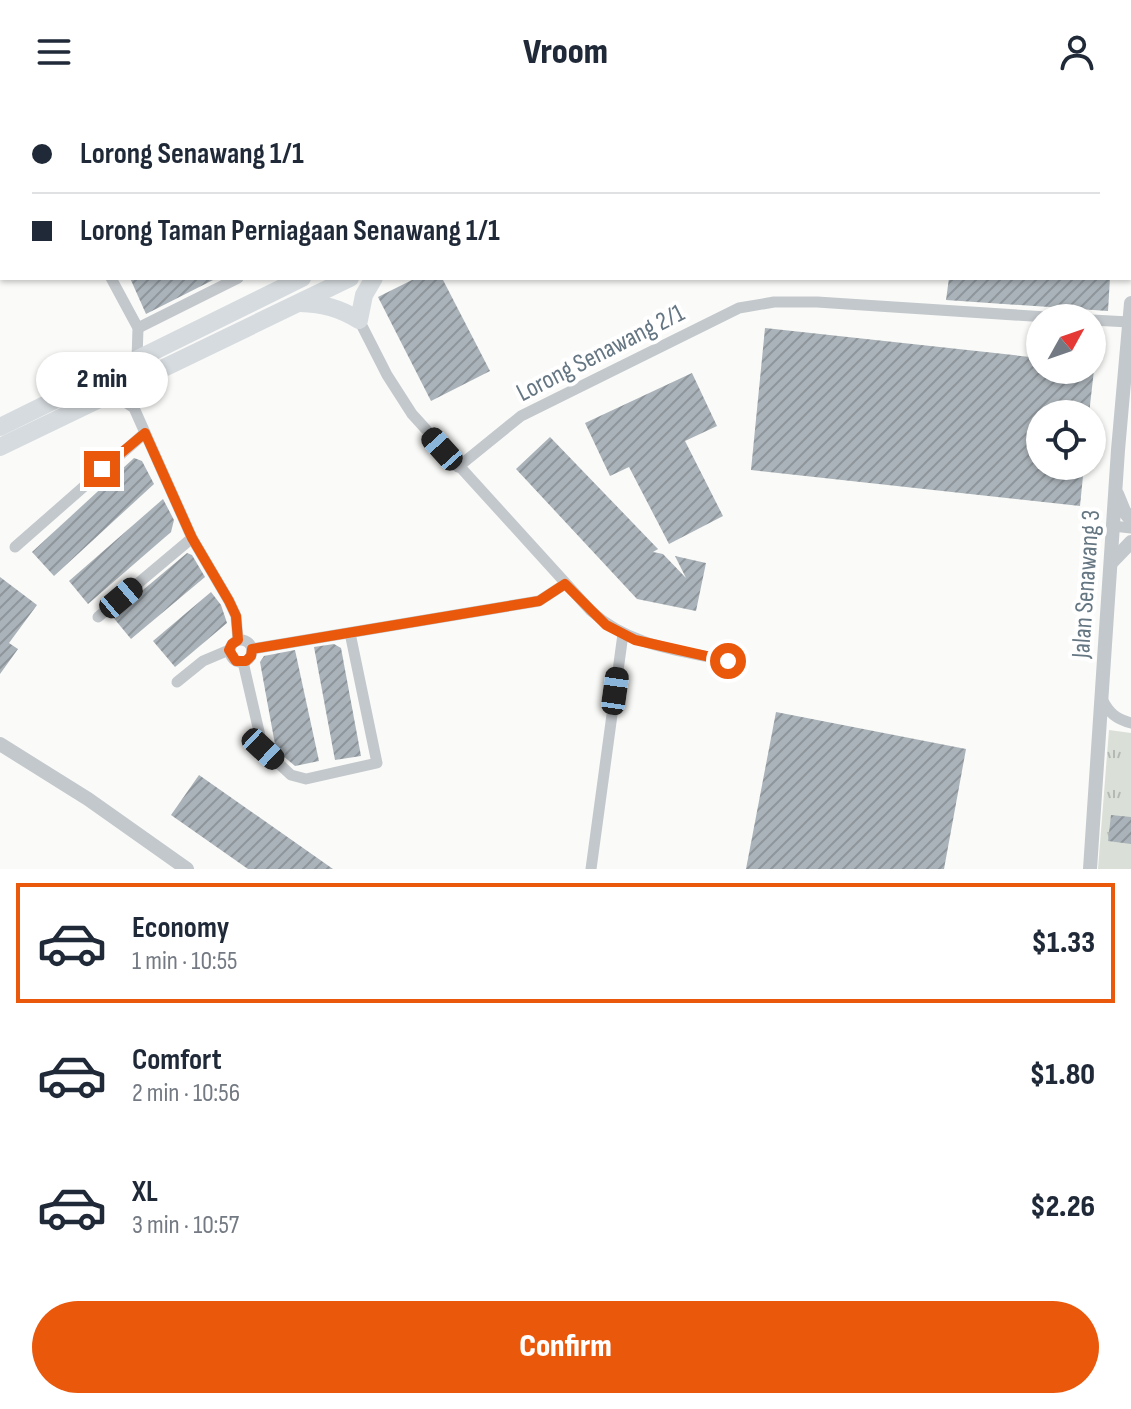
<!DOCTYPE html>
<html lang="en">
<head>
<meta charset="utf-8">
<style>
  :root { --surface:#fff; --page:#f2f2f3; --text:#1f2937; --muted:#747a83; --line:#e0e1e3; --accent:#ea580c }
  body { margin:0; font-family:"Sofia Sans Condensed",sans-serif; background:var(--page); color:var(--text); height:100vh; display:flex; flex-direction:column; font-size:30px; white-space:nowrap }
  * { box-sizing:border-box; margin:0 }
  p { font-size:26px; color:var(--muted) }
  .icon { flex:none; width:44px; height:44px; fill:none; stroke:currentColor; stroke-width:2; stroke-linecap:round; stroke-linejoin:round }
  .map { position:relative; height:765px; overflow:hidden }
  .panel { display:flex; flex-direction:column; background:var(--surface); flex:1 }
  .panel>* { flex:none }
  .banner { position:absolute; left:0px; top:0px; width:1132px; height:176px; box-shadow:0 2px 6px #0004; display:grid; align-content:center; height:176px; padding:0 32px; background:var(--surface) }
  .needle { width:52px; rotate:50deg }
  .fabs { position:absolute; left:1026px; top:200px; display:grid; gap:16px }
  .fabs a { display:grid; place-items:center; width:80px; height:80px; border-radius:50%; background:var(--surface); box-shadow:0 2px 6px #0004; font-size:40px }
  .end { position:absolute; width:36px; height:36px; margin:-18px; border:10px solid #ea580c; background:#fff; box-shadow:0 0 0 4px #fff }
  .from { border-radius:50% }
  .bubble { position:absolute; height:56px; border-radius:28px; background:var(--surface); box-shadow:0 2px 6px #0004; font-size:26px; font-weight:800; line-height:56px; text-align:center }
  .car { position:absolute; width:24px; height:48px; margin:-24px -12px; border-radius:10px; box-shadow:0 0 6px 2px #0007; background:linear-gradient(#222 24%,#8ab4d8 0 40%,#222 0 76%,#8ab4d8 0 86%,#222 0) }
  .banner b { display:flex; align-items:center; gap:28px; height:76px; font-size:30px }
  .banner b+b { border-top:2px solid var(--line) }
  .banner i { width:20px; height:20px; background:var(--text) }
  ul { padding:14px 0 0; list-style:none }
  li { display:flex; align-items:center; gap:24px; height:120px; margin:0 16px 12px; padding:0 16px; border:4px solid transparent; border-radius:0px }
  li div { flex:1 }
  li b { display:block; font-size:30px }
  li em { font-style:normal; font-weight:800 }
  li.current { border-color:var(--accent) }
  li>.icon { width:72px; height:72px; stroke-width:1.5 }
  .action { display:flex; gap:16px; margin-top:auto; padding:16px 32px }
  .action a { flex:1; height:92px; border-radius:48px; background:var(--accent); color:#fff; font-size:32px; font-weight:800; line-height:92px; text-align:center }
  header { display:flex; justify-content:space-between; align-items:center; height:104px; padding:0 32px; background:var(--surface); font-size:36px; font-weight:800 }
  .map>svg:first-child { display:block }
  .park { fill:url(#park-tufts) }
  .building { fill:url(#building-hatch) }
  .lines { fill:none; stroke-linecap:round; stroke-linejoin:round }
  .minor { stroke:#c3c8cc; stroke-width:11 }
  .tertiary { stroke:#c3c8cc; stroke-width:14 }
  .primary { stroke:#d6dbdf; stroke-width:18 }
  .route { stroke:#ea580c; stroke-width:10 }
  .labels { text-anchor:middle; stroke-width:8; stroke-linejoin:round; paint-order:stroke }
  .street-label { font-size:26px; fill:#657683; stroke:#fff }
</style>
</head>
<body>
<header><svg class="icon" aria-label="menu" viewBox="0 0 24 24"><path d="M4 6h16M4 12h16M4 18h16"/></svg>Vroom<svg class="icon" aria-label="person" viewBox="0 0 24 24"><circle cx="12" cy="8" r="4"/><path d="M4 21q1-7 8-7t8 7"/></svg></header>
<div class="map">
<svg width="1131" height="765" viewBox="0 0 1131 765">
  <defs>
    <pattern id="park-tufts" width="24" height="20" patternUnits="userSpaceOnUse" patternTransform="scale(2)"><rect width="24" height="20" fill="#dadfd7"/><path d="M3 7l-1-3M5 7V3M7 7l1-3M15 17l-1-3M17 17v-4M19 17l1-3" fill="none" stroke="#b4b9b4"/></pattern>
    <pattern id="building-hatch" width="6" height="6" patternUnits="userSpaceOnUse" patternTransform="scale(2)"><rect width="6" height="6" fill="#aab3b9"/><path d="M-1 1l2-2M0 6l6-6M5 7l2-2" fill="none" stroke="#8e969c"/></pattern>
  </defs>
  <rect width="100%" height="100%" fill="#fafaf8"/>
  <polygon class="park" points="1109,626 1131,629 1131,765 1098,765"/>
  <g class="building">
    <polygon points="130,174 217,174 146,210"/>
    <polygon points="416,174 442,174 490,267 431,297 378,193"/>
    <polygon points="949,174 1110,174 1108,207 946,196"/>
    <polygon points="765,224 1040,254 1040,266 1094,266 1089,310 1040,310 1040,362 1084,362 1080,402 751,366"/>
    <polygon points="692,269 717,322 685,337 723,412 669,440 629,363 610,372 585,319"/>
    <polygon points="550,333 658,445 653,448 663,450 686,474 675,452 706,459 696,507 637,495 516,365"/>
    <polygon points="134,354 142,357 154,380 54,472 32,448"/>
    <polygon points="163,395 174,416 171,428 88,500 69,477"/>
    <polygon points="187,449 192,451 205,473 131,535 112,512"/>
    <polygon points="0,473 37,501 9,539 18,545 0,570"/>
    <polygon points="211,488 221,501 227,519 175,563 153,537"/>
    <polygon points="334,540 341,544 361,652 335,656 314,543"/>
    <polygon points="295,546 319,657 295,662 276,646 260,558 264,552"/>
    <polygon points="776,608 966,645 944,765 746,765"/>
    <polygon points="199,671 333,765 248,765 171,711"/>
    <polygon points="1111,711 1131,713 1131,740 1108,737"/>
  </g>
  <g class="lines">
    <g class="minor">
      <polyline points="679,0 680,2"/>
      <polyline points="691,0 692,2"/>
      <polyline points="212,2 215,0"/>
      <polyline points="394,2 398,0"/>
      <polyline points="596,2 600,0"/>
      <polyline points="111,174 138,224 137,255"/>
      <path d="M359 216 387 271 412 310 591 507C630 542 678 546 728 557L734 554"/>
      <polyline points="1092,216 1129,218"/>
      <polyline points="138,224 238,174"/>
      <polyline points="105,292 122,296 134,304 192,434 229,497 236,512 238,536"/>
      <polyline points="458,363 521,312 739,204 774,198 817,198 1062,214"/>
      <polyline points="1113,422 1131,424"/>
      <polyline points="15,443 145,329"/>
      <polyline points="98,513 192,434"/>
      <circle cx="241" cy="547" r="11"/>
      <polyline points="252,545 539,497 565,480"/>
      <polyline points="243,558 263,645 291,671 306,675 377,659 350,529"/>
      <polyline points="177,578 203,557 229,546"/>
      <path d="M1102 595C1109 609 1116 615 1131 619"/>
      <polyline points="591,765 623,530"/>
    </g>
    <g class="tertiary">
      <polyline points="1117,390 1124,407 1131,416"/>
      <polyline points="1111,459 1131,438"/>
      <polyline points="0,640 88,695 187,765"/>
      <polyline points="1090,765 1118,346 1131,199"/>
    </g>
    <g class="primary">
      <polyline points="849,0 863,2"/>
      <polyline points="1059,0 1078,2"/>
      <polyline points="1112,0 1118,2"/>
      <polyline points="637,2 639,0"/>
      <polyline points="655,2 661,0"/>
      <polyline points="713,2 722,0"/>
      <polyline points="1130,25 1131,26"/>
      <path d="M300 199C324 200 339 204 359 216L364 191 374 174"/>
      <polyline points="0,323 302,174"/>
      <polyline points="0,343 350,174"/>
    </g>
  </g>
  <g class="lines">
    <polyline class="route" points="102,365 145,329 192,434 229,497 236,512 238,536 232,540 229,546 236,557 246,557 251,552 252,545 539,497 565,480 606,521 635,536 728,557"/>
  </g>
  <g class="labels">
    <g class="street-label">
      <text transform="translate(600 248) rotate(-27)" y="9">Lorong Senawang 2/1</text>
      <text transform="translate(1085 480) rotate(-86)" y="9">Jalan Senawang 3</text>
    </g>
  </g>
</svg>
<div class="fabs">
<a><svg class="needle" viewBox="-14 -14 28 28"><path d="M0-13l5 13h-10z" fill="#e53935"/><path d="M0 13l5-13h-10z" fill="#747a83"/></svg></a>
<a><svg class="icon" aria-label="locate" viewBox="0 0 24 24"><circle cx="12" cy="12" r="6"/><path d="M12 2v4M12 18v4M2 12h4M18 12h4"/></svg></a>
</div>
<i class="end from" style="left:728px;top:557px"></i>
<i class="end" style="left:102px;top:365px"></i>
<div class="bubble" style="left:36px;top:248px;width:132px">2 min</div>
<i class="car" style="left:442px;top:345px;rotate:318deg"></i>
<i class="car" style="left:121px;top:494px;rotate:50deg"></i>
<i class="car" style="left:615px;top:587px;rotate:8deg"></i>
<i class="car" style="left:263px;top:645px;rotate:133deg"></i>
<div class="banner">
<b><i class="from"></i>Lorong Senawang 1/1</b>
<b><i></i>Lorong Taman Perniagaan Senawang 1/1</b>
</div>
</div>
<section class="panel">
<ul>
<li class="current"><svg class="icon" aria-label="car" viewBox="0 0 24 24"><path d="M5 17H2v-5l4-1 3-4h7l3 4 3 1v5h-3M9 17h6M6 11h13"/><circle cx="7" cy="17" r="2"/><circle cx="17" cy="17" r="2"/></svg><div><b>Economy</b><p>1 min · 10:55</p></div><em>$1.33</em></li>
<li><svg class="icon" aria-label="car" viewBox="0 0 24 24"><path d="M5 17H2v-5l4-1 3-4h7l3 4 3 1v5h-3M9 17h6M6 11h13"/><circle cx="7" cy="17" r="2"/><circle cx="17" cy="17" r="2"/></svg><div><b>Comfort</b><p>2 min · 10:56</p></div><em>$1.80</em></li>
<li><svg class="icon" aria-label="car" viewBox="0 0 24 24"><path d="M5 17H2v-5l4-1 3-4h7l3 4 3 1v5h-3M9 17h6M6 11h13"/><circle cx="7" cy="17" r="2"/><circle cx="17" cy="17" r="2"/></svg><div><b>XL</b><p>3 min · 10:57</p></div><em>$2.26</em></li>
</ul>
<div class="action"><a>Confirm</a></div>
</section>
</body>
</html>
